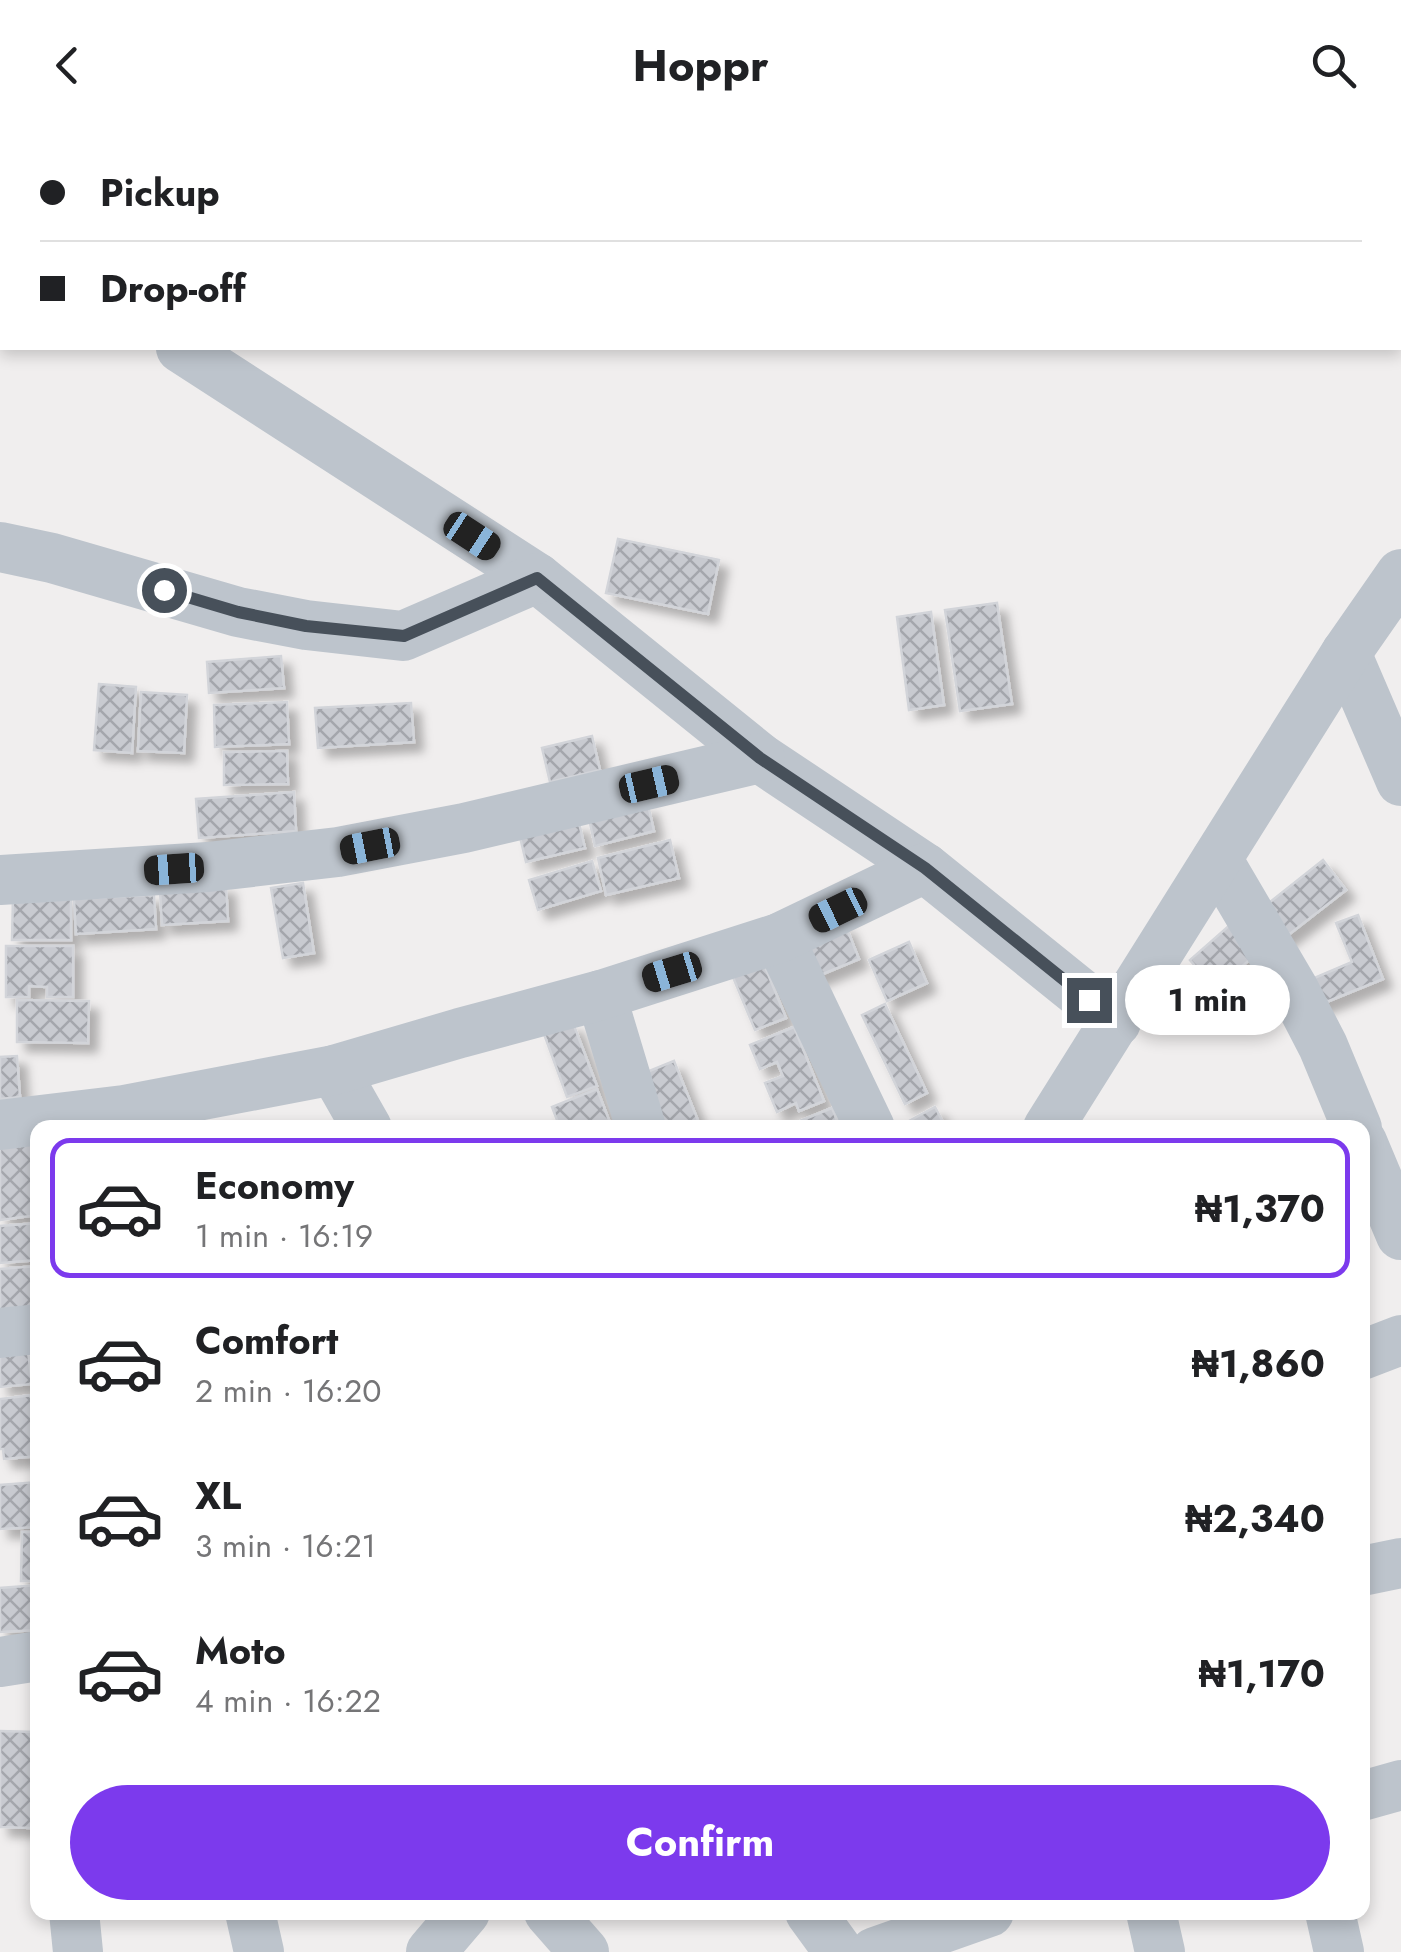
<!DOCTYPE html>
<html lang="en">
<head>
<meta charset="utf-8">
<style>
  :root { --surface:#fff; --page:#f6f6f6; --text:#202124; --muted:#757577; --line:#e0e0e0; --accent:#7c3aed }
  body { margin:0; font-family:Jost,sans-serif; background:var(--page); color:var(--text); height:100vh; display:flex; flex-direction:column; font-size:38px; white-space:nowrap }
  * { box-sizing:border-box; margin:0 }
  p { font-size:32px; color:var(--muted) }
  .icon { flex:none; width:55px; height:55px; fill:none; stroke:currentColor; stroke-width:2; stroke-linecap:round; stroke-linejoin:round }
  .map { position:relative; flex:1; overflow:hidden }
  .details { position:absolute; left:30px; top:990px; width:1340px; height:800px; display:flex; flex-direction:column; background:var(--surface); border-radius:20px; box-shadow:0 5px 15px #0003 }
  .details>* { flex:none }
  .hud { position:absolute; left:0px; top:0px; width:1402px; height:220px; box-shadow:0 5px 15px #0003; display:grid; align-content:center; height:220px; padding:0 40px; background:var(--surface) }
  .end { position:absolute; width:45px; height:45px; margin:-22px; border:12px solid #47505a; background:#fff; box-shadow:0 0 0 5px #fff }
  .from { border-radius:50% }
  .bubble { position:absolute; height:70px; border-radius:35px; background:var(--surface); box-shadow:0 5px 15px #0003; font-size:32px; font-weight:700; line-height:70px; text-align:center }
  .car { position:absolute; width:30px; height:60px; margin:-30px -15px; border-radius:12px; box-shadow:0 0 8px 2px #0007; background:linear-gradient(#222 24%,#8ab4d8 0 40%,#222 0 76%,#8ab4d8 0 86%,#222 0) }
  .hud b { display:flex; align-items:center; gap:35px; height:95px; font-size:38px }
  .hud b+b { border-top:2px solid var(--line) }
  .hud i { width:25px; height:25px; background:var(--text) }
  ul { padding:18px 0 0; list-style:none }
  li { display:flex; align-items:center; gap:30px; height:140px; margin:0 20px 15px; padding:0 20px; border:5px solid transparent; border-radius:20px }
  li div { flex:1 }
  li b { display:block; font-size:38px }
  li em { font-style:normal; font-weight:700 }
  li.current { border-color:var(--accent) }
  li>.icon { width:90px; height:90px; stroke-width:1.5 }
  .cta { display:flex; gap:20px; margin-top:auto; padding:20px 40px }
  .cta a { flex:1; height:115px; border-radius:60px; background:var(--accent); color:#fff; font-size:40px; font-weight:700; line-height:115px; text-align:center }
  header { display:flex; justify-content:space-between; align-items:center; height:130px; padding:0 40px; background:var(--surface); font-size:45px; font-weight:700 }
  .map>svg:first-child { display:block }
  .building { fill:url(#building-cross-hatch); stroke:#d2d4d9; stroke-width:2.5; filter:url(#shadow) }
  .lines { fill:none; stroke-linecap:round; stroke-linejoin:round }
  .minor { stroke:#bdc4cc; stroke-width:50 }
  .route { stroke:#47505a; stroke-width:12 }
</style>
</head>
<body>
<header><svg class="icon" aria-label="back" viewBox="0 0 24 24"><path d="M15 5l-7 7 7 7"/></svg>Hoppr<svg class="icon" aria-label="search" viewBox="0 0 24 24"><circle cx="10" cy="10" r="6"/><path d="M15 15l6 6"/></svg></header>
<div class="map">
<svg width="1401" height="1822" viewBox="0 0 1401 1822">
  <defs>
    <pattern id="building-cross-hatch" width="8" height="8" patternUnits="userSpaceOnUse" patternTransform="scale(2.5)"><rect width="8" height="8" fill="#c8cad0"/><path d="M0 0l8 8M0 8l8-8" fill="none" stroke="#a4a6ac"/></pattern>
    <filter id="shadow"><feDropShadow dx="9" dy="9" stdDeviation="5" flood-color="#0004"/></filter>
  </defs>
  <rect width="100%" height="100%" fill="#f0eeee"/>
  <g class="building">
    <polygon points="871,0 994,0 994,2 872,2"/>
    <polygon points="618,409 719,430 708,484 606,463"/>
    <polygon points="997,473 1012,574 960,581 945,480"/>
    <polygon points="931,482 944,575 909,580 897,487"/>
    <polygon points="281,526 284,558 209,563 207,532"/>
    <polygon points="99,554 136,557 132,623 94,620"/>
    <polygon points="141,562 187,565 184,623 138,621"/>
    <polygon points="287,572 289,614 215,617 214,575"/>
    <polygon points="411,573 414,612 318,618 315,578"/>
    <polygon points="592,606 600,640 550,652 542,618"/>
    <polygon points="287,621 288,654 224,655 224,622"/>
    <polygon points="294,662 296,701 199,708 196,669"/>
    <polygon points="648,675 654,701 595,716 589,689"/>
    <polygon points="579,693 585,718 526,732 520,707"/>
    <polygon points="670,710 679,748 606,765 598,728"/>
    <polygon points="1323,730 1346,760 1278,813 1255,784"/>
    <polygon points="592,731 601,761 538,780 529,750"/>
    <polygon points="303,753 314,823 283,828 271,758"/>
    <polygon points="226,755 228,791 162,795 160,760"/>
    <polygon points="154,765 156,799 76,804 74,769"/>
    <polygon points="13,766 71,766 71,810 12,810"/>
    <polygon points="1358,785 1383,849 1314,877 1305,852 1352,832 1336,793"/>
    <polygon points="845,794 859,829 806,851 792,816"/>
    <polygon points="1231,794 1257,823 1216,860 1190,830"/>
    <polygon points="909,812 927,853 887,871 869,830"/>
    <polygon points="6,816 73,816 73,867 47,867 47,857 29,856 29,867 6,867"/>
    <polygon points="761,827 786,888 755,900 730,840"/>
    <polygon points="17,870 89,871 88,913 17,912"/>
    <polygon points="885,874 927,963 905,974 862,885"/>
    <polygon points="573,893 597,956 567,967 544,904"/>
    <polygon points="794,897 824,971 799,981 796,973 777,982 765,953 783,946 777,932 760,939 750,915"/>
    <polygon points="17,926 20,967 0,969 0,927"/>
    <polygon points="674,931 699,993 686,998 658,998 637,946"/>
    <polygon points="597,959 612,998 560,998 552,977"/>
    <polygon points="935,977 946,998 896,998"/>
    <polygon points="832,978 840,998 797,998 795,993"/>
    <polygon points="30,1009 38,1062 38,1085 0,1090 0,1014"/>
    <polygon points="38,1093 38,1130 0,1133 0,1096"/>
    <polygon points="38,1136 38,1180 0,1183 0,1139"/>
    <polygon points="28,1221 32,1254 0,1257 0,1224"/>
    <polygon points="33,1265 38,1326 4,1329 3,1319 0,1319 0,1269"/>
    <polygon points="38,1352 38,1397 0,1399 0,1355"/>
    <polygon points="22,1402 38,1402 38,1451 21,1451"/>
    <polygon points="38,1455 38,1500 0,1502 0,1458"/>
    <polygon points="0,1601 37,1602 32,1698 0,1697"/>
  </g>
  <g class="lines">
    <g class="minor">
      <polyline points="0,101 2,102"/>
      <polyline points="181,218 537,448 760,628 925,738 1116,892"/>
      <polyline points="0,417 52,428 238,482 306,495 403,506 537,448"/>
      <polyline points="1346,523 1401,651"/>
      <polyline points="1217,729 1294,860 1323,916 1357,998"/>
      <polyline points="0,750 208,737 338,722 464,698 760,628"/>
      <polyline points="779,808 870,998"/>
      <polyline points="601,865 641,998"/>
      <polyline points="334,940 367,998"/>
      <polyline points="0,995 124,980 334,940 460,903 601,865 779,808 925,738"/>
      <polyline points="1048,998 1346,523 1401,444"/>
      <polyline points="1362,1012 1401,1105"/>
      <polyline points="0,1203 38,1199"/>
      <polyline points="1362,1225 1401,1210"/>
      <polyline points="1362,1441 1401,1433"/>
      <polyline points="0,1532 38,1526"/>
      <polyline points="1362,1666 1401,1655"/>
      <polyline points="74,1782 78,1822"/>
      <polyline points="250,1782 259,1822"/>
      <polyline points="549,1782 584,1822"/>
      <polyline points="810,1782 839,1822"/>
      <polyline points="1151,1782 1160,1822"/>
      <polyline points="1330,1782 1339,1822"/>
      <polyline points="431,1822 465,1782"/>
      <polyline points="875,1822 989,1782"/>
    </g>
  </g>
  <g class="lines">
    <polyline class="route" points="164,460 238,482 306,496 404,506 537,448 760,628 925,738 1089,870"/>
  </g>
</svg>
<i class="end from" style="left:164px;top:460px"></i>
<i class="end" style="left:1089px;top:870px"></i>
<div class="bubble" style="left:1125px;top:835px;width:165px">1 min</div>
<i class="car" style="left:472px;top:406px;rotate:123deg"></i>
<i class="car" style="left:649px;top:654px;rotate:77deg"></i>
<i class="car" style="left:370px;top:716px;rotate:259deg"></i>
<i class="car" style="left:174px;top:739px;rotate:266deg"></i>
<i class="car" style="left:838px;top:780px;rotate:244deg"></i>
<i class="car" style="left:672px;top:842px;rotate:253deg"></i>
<div class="hud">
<b><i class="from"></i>Pickup</b>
<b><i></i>Drop-off</b>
</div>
<section class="details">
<ul>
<li class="current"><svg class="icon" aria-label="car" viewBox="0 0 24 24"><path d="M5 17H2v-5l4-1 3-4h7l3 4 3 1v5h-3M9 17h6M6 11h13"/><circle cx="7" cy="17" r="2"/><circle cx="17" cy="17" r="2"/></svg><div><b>Economy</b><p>1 min · 16:19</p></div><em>₦1,370</em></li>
<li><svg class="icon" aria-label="car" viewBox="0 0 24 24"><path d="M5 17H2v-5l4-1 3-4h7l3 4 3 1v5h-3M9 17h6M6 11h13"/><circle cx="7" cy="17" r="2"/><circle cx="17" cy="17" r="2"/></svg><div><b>Comfort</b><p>2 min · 16:20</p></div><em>₦1,860</em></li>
<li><svg class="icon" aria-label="car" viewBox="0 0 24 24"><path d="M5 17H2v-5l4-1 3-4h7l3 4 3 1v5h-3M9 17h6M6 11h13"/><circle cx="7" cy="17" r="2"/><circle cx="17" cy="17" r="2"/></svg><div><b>XL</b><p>3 min · 16:21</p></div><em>₦2,340</em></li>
<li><svg class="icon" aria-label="car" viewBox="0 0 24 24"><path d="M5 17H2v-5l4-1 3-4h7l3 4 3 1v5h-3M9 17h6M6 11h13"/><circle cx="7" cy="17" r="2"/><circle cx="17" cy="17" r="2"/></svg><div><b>Moto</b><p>4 min · 16:22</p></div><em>₦1,170</em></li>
</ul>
<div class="cta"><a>Confirm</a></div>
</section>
</div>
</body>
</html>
